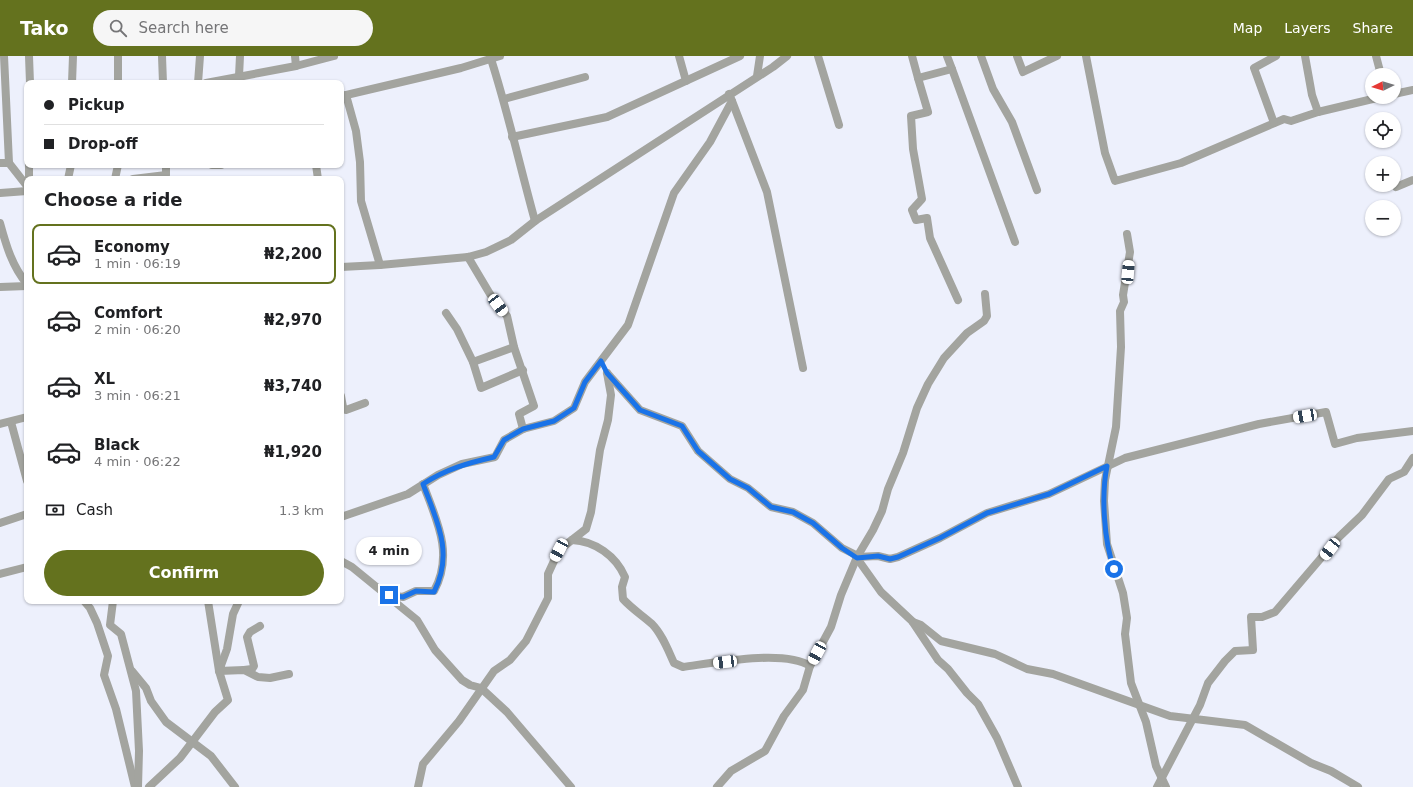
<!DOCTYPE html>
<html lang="en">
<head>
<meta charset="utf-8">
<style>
  :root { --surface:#fff; --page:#f6f6f6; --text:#202124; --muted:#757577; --line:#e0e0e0; --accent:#64721e }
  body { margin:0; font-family:"DejaVu Sans",sans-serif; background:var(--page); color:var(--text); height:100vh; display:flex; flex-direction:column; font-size:15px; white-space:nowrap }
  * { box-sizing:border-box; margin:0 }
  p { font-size:13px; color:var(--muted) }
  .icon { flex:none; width:22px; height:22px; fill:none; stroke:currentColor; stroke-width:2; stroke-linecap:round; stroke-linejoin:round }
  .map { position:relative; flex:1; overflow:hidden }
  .side { position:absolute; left:24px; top:120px; width:320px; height:428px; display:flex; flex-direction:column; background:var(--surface); border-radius:8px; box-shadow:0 1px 3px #0004 }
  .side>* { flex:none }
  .top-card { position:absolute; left:24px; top:24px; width:320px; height:88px; border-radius:8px; box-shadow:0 1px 3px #0004; display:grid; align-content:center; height:88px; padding:0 20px; background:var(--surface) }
  .needle { width:26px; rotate:265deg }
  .controls { position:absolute; left:1365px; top:12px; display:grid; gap:8px }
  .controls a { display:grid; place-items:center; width:36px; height:36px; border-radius:50%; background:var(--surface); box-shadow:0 1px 3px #0004; font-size:20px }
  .end { position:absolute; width:18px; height:18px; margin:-9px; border:5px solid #1a73e8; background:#fff; box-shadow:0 0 0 2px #fff }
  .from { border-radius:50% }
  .bubble { position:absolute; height:28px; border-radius:14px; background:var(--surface); box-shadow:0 1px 3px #0004; font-size:13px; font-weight:600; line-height:28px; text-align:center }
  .car { position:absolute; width:12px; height:24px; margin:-12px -6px; border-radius:5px; box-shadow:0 0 3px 1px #0007; background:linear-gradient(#fff 24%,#345 0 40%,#fff 0 76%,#345 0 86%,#fff 0) }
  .top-card b { display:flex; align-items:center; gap:14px; height:38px; font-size:15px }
  .top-card b+b { border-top:1px solid var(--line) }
  .top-card i { width:10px; height:10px; background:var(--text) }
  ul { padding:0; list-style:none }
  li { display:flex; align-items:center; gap:12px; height:60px; margin:0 8px 6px; padding:0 12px; border:2px solid transparent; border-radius:8px }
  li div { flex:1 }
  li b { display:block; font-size:15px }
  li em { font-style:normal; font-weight:600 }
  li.active { border-color:var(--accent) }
  li>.icon { width:36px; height:36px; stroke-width:1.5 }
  h2 { padding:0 20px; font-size:18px; line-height:48px }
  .pay { display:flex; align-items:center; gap:10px; height:44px; padding:0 20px; font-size:15px }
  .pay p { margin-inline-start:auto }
  .button { display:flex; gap:8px; margin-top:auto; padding:8px 20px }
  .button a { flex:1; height:46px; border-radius:24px; background:var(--accent); color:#fff; font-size:16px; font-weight:600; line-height:46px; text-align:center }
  header { display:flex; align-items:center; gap:24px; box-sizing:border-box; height:56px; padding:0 20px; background:var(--accent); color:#fff }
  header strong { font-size:19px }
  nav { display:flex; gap:22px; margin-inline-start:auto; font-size:14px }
  .search { width:280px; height:36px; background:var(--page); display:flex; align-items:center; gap:10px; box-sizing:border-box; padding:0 14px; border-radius:22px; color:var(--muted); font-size:15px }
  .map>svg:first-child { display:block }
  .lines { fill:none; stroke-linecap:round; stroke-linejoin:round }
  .minor { stroke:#a3a49f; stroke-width:8 }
  .route { stroke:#1a73e8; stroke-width:5 }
</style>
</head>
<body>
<header>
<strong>Tako</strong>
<div class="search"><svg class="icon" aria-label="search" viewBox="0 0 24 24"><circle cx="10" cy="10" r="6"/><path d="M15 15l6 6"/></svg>Search here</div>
<nav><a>Map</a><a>Layers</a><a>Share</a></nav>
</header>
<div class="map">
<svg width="1413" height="731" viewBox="0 0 1413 731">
  <rect width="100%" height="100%" fill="#edf0fc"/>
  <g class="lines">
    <g class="minor">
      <polyline points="29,0 30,27"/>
      <polyline points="162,0 163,27"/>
      <polyline points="295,0 296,10"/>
      <polyline points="679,0 686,25"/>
      <polyline points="818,0 839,69"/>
      <polyline points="912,0 918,22 952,13 947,0"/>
      <polyline points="981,0 993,33 1012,66 1037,134"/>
      <polyline points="1017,0 1023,16 1057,0"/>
      <polyline points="1086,0 1105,97 1115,125 1181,107 1284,63 1291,65 1318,56"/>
      <polyline points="1305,0 1312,39 1318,56 1381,41"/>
      <polyline points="1376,0 1381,19"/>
      <path d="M491 3C508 56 520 111 535 165"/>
      <polyline points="952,13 1015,186"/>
      <polyline points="239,20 240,0"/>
      <polyline points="757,20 760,0"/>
      <polyline points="918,22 928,56 911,60 913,93 922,143 912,154 916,164 927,162 930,182 958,244"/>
      <polyline points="72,27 73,0"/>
      <polyline points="118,27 118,0"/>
      <polyline points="198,27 200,0"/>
      <polyline points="206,27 296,10 334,0"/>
      <polyline points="1394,38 1413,34"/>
      <polyline points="346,39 356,75 360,106 361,145 380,209"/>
      <polyline points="342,40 461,12 500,0"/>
      <polyline points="504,43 585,21"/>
      <polyline points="732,45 767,136 803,312"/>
      <polyline points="1274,67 1254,12 1276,0"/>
      <polyline points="512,81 607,61 740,0"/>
      <polyline points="0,107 9,107 4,0"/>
      <polyline points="9,107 27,130"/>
      <polyline points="212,109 221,109"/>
      <polyline points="316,109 318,123"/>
      <polyline points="29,123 29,109"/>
      <polyline points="68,123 71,109"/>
      <polyline points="115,123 118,109"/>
      <polyline points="133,123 166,119 166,109"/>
      <polyline points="1396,131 1413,124"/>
      <polyline points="0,137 27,135"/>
      <path d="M0 167C6 189 12 210 27 228"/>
      <polyline points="1127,178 1130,196 1123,239 1124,246 1120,255 1121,291 1116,371 1105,424 1104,445 1107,488 1123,537 1127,562 1125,578 1131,627 1146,666 1156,710 1166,731"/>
      <polyline points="468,201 490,238 507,260 514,291 534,350 519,358 523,373"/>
      <polyline points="341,211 380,209 468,201 486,196 511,184 535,165 773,11 787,0"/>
      <polyline points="0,231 27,230"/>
      <polyline points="446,257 457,273 473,306 514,291"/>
      <polyline points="473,306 481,332 523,314"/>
      <polyline points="607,317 640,354 682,370 698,395 730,423 748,432 771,451 793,456 813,467 842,492 854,498 881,536 912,565 938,604 948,613 967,637 978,648 997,682 1018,731"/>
      <polyline points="341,340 343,351 346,354 365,347"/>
      <polyline points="11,366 27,425"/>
      <polyline points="0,368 27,361"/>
      <polyline points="341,461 408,438 438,419 462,408 495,401 504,384 523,373 554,365 574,352 585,326 628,269 674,137 710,86 732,45 729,38"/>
      <polyline points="0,467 27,458"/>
      <path d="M572 484C595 485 616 500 625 521L622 531 623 543C632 553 642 559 652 568 662 578 668 594 674 607L683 611C713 607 784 593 810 610"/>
      <polyline points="857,501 878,500 890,503 898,501 940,482 987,457 1049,438 1125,402 1259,368 1326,356 1335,388 1357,382 1413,375"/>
      <polyline points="341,505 352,511 417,564 435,594 462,624 470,629 481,632 507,656 571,731"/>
      <polyline points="0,518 27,511"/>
      <path d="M389 539 403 541 416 535H434C454 498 437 465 423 428"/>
      <polyline points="84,545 90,552 97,567 108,600 104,619 116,653 135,731"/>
      <polyline points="113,545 110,569 121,578 136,635 139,695 138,731"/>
      <polyline points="239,545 233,558 227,593 219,615 244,614 258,621 270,622 289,618"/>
      <polyline points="913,566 921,569 941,585 995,598 1027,613 1053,618 1170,660 1245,669 1311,707 1331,715 1358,731"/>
      <polyline points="244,614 252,613 254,610 247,581 250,576 260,570"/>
      <polyline points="132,615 146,632 151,645 166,666 211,700 235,731"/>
      <polyline points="149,731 180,702 215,656 228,644 219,615 208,545"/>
      <polyline points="418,731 423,708 459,665 494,615 510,604 526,585 548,542 548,518 559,494 586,473 591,456 600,394 608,364 611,339 607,317"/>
      <polyline points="717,731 731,715 765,695 784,660 803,634 810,610 831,571 841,539 857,501 873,474 882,455 888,433 903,397 917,352 928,328 944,302 967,277 984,265 987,260 985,238"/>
      <polyline points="1157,731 1200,649 1208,627 1225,605 1235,595 1253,594 1251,561 1262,561 1275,556 1339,481 1362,459 1389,423 1404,416 1413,402"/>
    </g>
  </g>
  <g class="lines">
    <path class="route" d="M389 539 403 541 416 535 434 536C454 497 437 465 423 428 446 413 468 407 494 401L504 384 523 373 554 365 574 352 585 326 601 305 607 317 640 354 682 370 698 395 730 423 748 432 771 451 793 456 813 467 842 492 857 502 878 500 890 503 898 501 940 482 987 457 1049 438 1107 410C1101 440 1104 485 1114 513"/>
  </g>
</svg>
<div class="controls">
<a><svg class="needle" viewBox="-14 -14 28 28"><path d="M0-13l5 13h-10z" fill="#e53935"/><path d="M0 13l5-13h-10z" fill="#757577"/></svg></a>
<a><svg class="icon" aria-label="locate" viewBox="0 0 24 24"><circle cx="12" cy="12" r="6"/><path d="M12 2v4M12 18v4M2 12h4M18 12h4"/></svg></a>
<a>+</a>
<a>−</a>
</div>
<i class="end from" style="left:1114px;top:513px"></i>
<i class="end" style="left:389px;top:539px"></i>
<div class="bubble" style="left:356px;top:481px;width:66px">4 min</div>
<i class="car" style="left:1128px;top:216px;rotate:5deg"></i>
<i class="car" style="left:498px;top:249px;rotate:143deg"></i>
<i class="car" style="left:1305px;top:360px;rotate:260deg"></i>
<i class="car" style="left:1330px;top:493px;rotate:218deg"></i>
<i class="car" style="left:559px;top:494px;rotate:208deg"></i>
<i class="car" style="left:817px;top:597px;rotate:208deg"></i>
<i class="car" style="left:725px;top:606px;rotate:263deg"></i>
<div class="top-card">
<b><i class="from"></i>Pickup</b>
<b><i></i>Drop-off</b>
</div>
<section class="side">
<h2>Choose a ride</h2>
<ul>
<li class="active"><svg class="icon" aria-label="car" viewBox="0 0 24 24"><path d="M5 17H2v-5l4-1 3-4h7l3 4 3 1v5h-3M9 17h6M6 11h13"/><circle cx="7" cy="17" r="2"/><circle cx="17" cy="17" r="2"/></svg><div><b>Economy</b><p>1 min · 06:19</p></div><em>₦2,200</em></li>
<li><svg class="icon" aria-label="car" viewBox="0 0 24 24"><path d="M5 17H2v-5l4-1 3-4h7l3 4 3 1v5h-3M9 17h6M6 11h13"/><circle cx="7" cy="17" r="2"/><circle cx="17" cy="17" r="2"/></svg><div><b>Comfort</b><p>2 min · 06:20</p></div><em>₦2,970</em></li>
<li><svg class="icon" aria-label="car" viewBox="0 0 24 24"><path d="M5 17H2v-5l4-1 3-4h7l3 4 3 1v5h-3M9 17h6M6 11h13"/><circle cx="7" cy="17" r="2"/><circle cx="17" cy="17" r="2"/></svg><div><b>XL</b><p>3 min · 06:21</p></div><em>₦3,740</em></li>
<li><svg class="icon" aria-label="car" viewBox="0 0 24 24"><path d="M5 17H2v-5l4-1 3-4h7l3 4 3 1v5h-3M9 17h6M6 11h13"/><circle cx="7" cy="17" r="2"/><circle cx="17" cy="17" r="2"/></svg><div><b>Black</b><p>4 min · 06:22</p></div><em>₦1,920</em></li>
</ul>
<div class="pay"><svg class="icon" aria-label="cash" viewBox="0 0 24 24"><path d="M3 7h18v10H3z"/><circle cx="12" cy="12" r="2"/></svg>Cash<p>1.3 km</p></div>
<div class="button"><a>Confirm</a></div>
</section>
</div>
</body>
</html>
